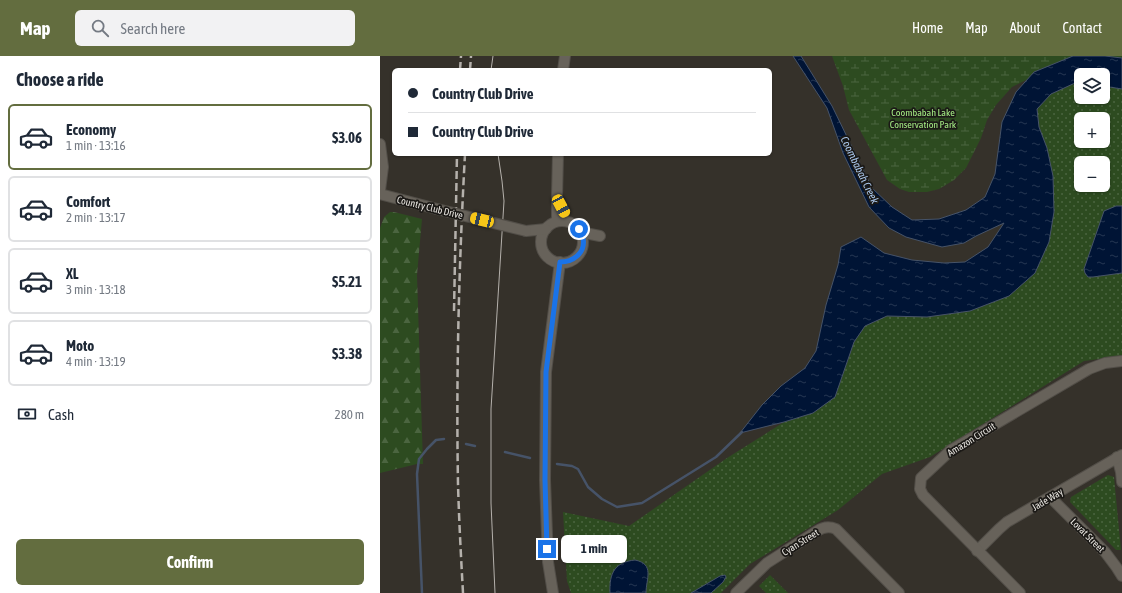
<!DOCTYPE html>
<html lang="en">
<head>
<meta charset="utf-8">
<style>
  :root { --surface:#fff; --page:#f2f2f3; --text:#1f2937; --muted:#747a83; --line:#e0e1e3; --accent:#636d3f }
  body { margin:0; font-family:"Asap Condensed",sans-serif; background:var(--page); color:var(--text); height:100vh; display:flex; flex-direction:column; font-size:15px; white-space:nowrap }
  * { box-sizing:border-box; margin:0 }
  p { font-size:13px; color:var(--muted) }
  .icon { flex:none; width:22px; height:22px; fill:none; stroke:currentColor; stroke-width:2; stroke-linecap:round; stroke-linejoin:round }
  .map { position:relative; flex:1; overflow:hidden }
  .sheet { display:flex; flex-direction:column; background:var(--surface); width:380px }
  .sheet>* { flex:none }
  .guide { position:absolute; left:12px; top:12px; width:380px; height:88px; border-radius:6px; box-shadow:0 1px 3px #0004; display:grid; align-content:center; height:88px; padding:0 16px; background:var(--surface) }
  .fabs { position:absolute; left:694px; top:12px; display:grid; gap:8px }
  .fabs a { display:grid; place-items:center; width:36px; height:36px; border-radius:6px; background:var(--surface); box-shadow:0 1px 3px #0004; font-size:20px }
  .end { position:absolute; width:18px; height:18px; margin:-9px; border:5px solid #1a73e8; background:#fff; box-shadow:0 0 0 2px #fff }
  .from { border-radius:50% }
  .bubble { position:absolute; height:28px; border-radius:6px; background:var(--surface); box-shadow:0 1px 3px #0004; font-size:13px; font-weight:700; line-height:28px; text-align:center }
  .car { position:absolute; width:12px; height:24px; margin:-12px -6px; border-radius:5px; box-shadow:0 0 3px 1px #0007; background:linear-gradient(#f5c518 24%,#345 0 40%,#f5c518 0 76%,#345 0 86%,#f5c518 0) }
  .guide b { display:flex; align-items:center; gap:14px; height:38px; font-size:15px }
  .guide b+b { border-top:1px solid var(--line) }
  .guide i { width:10px; height:10px; background:var(--text) }
  ul { padding:0; list-style:none }
  li { display:flex; align-items:center; gap:12px; height:66px; margin:0 8px 6px; padding:0 8px; border:2px solid var(--line); border-radius:6px }
  li div { flex:1 }
  li b { display:block; font-size:15px }
  li em { font-style:normal; font-weight:700 }
  li.selected { border-color:var(--accent) }
  li>.icon { width:36px; height:36px; stroke-width:1.5 }
  h2 { padding:0 16px; font-size:18px; line-height:48px }
  .pay { display:flex; align-items:center; gap:10px; height:44px; padding:0 16px; font-size:15px }
  .pay p { margin-inline-start:auto }
  .button { display:flex; gap:8px; margin-top:auto; padding:8px 16px }
  .button a { flex:1; height:46px; border-radius:6px; background:var(--accent); color:#fff; font-size:16px; font-weight:700; line-height:46px; text-align:center }
  header { display:flex; align-items:center; gap:24px; box-sizing:border-box; height:56px; padding:0 20px; background:var(--accent); color:#fff }
  header strong { font-size:19px }
  nav { display:flex; gap:22px; margin-inline-start:auto; font-size:14px }
  .search { width:280px; height:36px; background:var(--page); display:flex; align-items:center; gap:10px; box-sizing:border-box; padding:0 14px; border-radius:6px; color:var(--muted); font-size:15px }
  main { display:flex; flex:1; min-height:0 }
  .map>svg:first-child { display:block }
  .grass { fill:url(#grass-dots); fill-rule:evenodd }
  .forest { fill:url(#forest-firs) }
  .wetland { fill:url(#wetland-marsh) }
  .water { fill:url(#water-ripples); stroke:#465368 }
  .lines { fill:none; stroke-linecap:round; stroke-linejoin:round }
  .stream { stroke:#465368; stroke-width:2.5 }
  .minor-casing { stroke:#524e48; stroke-width:12 }
  .minor { stroke:#67625a; stroke-width:10 }
  .tram { stroke:#b5b1ac; stroke-width:1 }
  .rail { stroke:#b5b1ac; stroke-width:2.5; stroke-dasharray:8 4; stroke-linecap:butt }
  .minor-bridge-casing { stroke:#524e48; stroke-width:12; stroke-linecap:butt }
  .minor-bridge { stroke:#67625a; stroke-width:10 }
  .route { stroke:#1a73e8; stroke-width:5 }
  .labels { text-anchor:middle; stroke-width:3.5; stroke-linejoin:round; paint-order:stroke }
  .park-label { font-size:10px; fill:#a4ec84; stroke:#1b1916 }
  .street-label { font-size:10px; fill:#e8e5e0; stroke:#1b1916 }
  .water-label { font-size:11px; font-style:italic; fill:#abc8ed; stroke:#1b1916 }
</style>
</head>
<body>
<header>
<strong>Map</strong>
<div class="search"><svg class="icon" aria-label="search" viewBox="0 0 24 24"><circle cx="10" cy="10" r="6"/><path d="M15 15l6 6"/></svg>Search here</div>
<nav><a>Home</a><a>Map</a><a>About</a><a>Contact</a></nav>
</header>
<main>
<section class="sheet">
<h2>Choose a ride</h2>
<ul>
<li class="selected"><svg class="icon" aria-label="car" viewBox="0 0 24 24"><path d="M5 17H2v-5l4-1 3-4h7l3 4 3 1v5h-3M9 17h6M6 11h13"/><circle cx="7" cy="17" r="2"/><circle cx="17" cy="17" r="2"/></svg><div><b>Economy</b><p>1 min · 13:16</p></div><em>$3.06</em></li>
<li><svg class="icon" aria-label="car" viewBox="0 0 24 24"><path d="M5 17H2v-5l4-1 3-4h7l3 4 3 1v5h-3M9 17h6M6 11h13"/><circle cx="7" cy="17" r="2"/><circle cx="17" cy="17" r="2"/></svg><div><b>Comfort</b><p>2 min · 13:17</p></div><em>$4.14</em></li>
<li><svg class="icon" aria-label="car" viewBox="0 0 24 24"><path d="M5 17H2v-5l4-1 3-4h7l3 4 3 1v5h-3M9 17h6M6 11h13"/><circle cx="7" cy="17" r="2"/><circle cx="17" cy="17" r="2"/></svg><div><b>XL</b><p>3 min · 13:18</p></div><em>$5.21</em></li>
<li><svg class="icon" aria-label="car" viewBox="0 0 24 24"><path d="M5 17H2v-5l4-1 3-4h7l3 4 3 1v5h-3M9 17h6M6 11h13"/><circle cx="7" cy="17" r="2"/><circle cx="17" cy="17" r="2"/></svg><div><b>Moto</b><p>4 min · 13:19</p></div><em>$3.38</em></li>
</ul>
<div class="pay"><svg class="icon" aria-label="cash" viewBox="0 0 24 24"><path d="M3 7h18v10H3z"/><circle cx="12" cy="12" r="2"/></svg>Cash<p>280 m</p></div>
<div class="button"><a>Confirm</a></div>
</section>
<div class="map">
<svg width="742" height="537" viewBox="0 0 742 537">
  <defs>
    <pattern id="grass-dots" width="8" height="8" patternUnits="userSpaceOnUse"><rect width="8" height="8" fill="#2d4b20"/><path d="M2 2h.1M6 6h.1" fill="none" stroke="#4b6540" stroke-width="1.8" stroke-linecap="round"/></pattern>
    <pattern id="forest-firs" width="22" height="20" patternUnits="userSpaceOnUse"><rect width="22" height="20" fill="#2d4b20"/><path d="M5 1l3.5 6h-7zM16 11l3.5 6h-7z" fill="#4b6540"/></pattern>
    <pattern id="wetland-marsh" width="20" height="14" patternUnits="userSpaceOnUse"><rect width="20" height="14" fill="#2d4b20"/><path d="M1 5h8M5 5V1M11 12h8M15 12V8" fill="none" stroke="#4b6540"/></pattern>
    <pattern id="water-ripples" width="26" height="14" patternUnits="userSpaceOnUse"><rect width="26" height="14" fill="#001435"/><path d="M2 4q2-2 4 0t4 0M15 11q2-2 4 0t4 0" fill="none" stroke="#253652"/></pattern>
  </defs>
  <rect width="100%" height="100%" fill="#35312a"/>
  <g class="grass">
    <path d="M695 27 701 28V41H723V30L742 33V300L704 305 550 401 502 418 458 454 370 508 341 537H191L187 525 183 456 249 470 347 402 404 366 433 357 466 310 474 286 485 270 507 260 547 261 590 255 667 92 659 71 657 53 671 38ZM701 63H723V85H701ZM701 107H723V129H701Z"/>
    <polygon points="728,419 734,421 741,494 736,494 690,446 691,441"/>
    <polygon points="390,519 408,537 386,537 379,530"/>
  </g>
  <polygon class="forest" points="10,156 14,156 42,163 37,219 43,408 37,408 0,417 0,172 4,161"/>
  <polygon class="wetland" points="452,0 742,0 742,8 650,22 632,31 616,49 607,64 601,82 586,112 574,124 559,133 547,136 529,136 520,133 507,124 469,54 463,30"/>
  <g class="water">
    <polygon points="413,0 421,0 452,50 492,132 512,151 532,164 559,163 586,154 605,141 615,118 622,66 636,36 654,16 693,0 725,0 742,2 742,33 723,30 723,19 701,19 701,28 695,27 671,38 657,53 659,71 667,92 673,120 674,156 669,186 655,217 629,240 590,255 547,261 507,260 485,270 474,286 455,341 433,357 404,366 360,377 382,349 401,330 425,312 436,295 446,249 458,209 461,191 481,181 504,197 532,204 564,207 585,206 608,191 624,167 596,180 584,187 562,191 526,181 509,172 489,151 463,97 447,52"/>
    <polygon points="736,150 742,150 742,217 713,221 708,221 705,217 704,213 724,155"/>
    <path d="M255 504C275 508 266 523 266 537H230C229 517 235 506 255 504Z"/>
    <polygon points="345,519 346,521 343,526 331,537 311,537 340,520"/>
  </g>
  <g class="lines">
    <g class="stream">
      <polyline points="86,388 95,390"/>
      <polyline points="125,396 150,402"/>
      <polyline points="177,408 192,410 198,413 208,431 222,443 237,451 262,447 336,401 362,376"/>
      <polyline points="42,537 37,418 39,403 47,393 56,384 64,383"/>
    </g>
    <g class="minor-casing">
      <g id="minor">
        <polyline points="183,14 185,0"/>
        <polyline points="0,88 3,111 0,134"/>
        <polyline points="0,138 57,153"/>
        <polyline points="177,165 177,141 178,98"/>
        <circle cx="182" cy="186" r="21"/>
        <polyline points="146,175 166,173"/>
        <polyline points="200,176 220,180"/>
        <polyline points="737,401 741,416 742,426"/>
        <polyline points="670,441 725,496 737,512 742,520"/>
        <polyline points="597,495 619,473 627,466 742,399"/>
        <polyline points="173,537 168,506 165,424 166,316 180,206"/>
        <path d="M356 537 387 507 437 475C443 471 449 470 456 473L519 537"/>
        <polyline points="640,537 543,439 540,433 541,422 571,394 709,313 725,307 742,305"/>
      </g>
    </g>
    <use href="#minor" class="minor"/>
    <g class="tram">
      <polyline points="111,14 113,0"/>
      <polyline points="115,537 111,447 111,353 124,145 122,125 118,98"/>
    </g>
    <g class="rail">
      <polyline points="80,14 81,0"/>
      <polyline points="90,14 91,0"/>
      <polyline points="74,255 77,98"/>
      <path d="M83 537C81 501 79 464 78 428 76 318 79 208 85 98"/>
    </g>
    <g class="minor-bridge-casing">
      <polyline id="minor-bridge" points="57,153 146,175"/>
    </g>
    <use href="#minor-bridge" class="minor-bridge"/>
  </g>
  <g class="lines">
    <path class="route" d="M167 493 165 424 166 316 180 206C193 206 206 197 203 182 202 179 200 175 199 173"/>
  </g>
  <g class="labels">
    <g class="park-label">
      <text x="543" y="60">Coombabah Lake<tspan x="543" dy="12">Conservation Park</tspan></text>
    </g>
    <g class="street-label">
      <text transform="translate(50 151) rotate(14)" y="4">Country Club Drive</text>
      <text transform="translate(591 383) rotate(-32)" y="4">Amazon Circuit</text>
      <text transform="translate(667 443) rotate(-31)" y="4">Jade Way</text>
      <text transform="translate(708 479) rotate(45)" y="4">Lovat Street</text>
      <text transform="translate(420 486) rotate(-32)" y="4">Cyan Street</text>
    </g>
    <g class="water-label">
      <text transform="translate(480 114) rotate(64)" y="4">Coombabah Creek</text>
    </g>
  </g>
</svg>
<div class="fabs">
<a><svg class="icon" aria-label="layers" viewBox="0 0 24 24"><path d="M12 4l9 5-9 5-9-5zM3 14l9 5 9-5"/></svg></a>
<a>+</a>
<a>−</a>
</div>
<i class="end from" style="left:199px;top:173px"></i>
<i class="end" style="left:167px;top:493px"></i>
<div class="bubble" style="left:181px;top:479px;width:66px">1 min</div>
<i class="car" style="left:181px;top:150px;rotate:152deg"></i>
<i class="car" style="left:102px;top:164px;rotate:284deg"></i>
<div class="guide">
<b><i class="from"></i>Country Club Drive</b>
<b><i></i>Country Club Drive</b>
</div>
</div>
</main>
</body>
</html>
